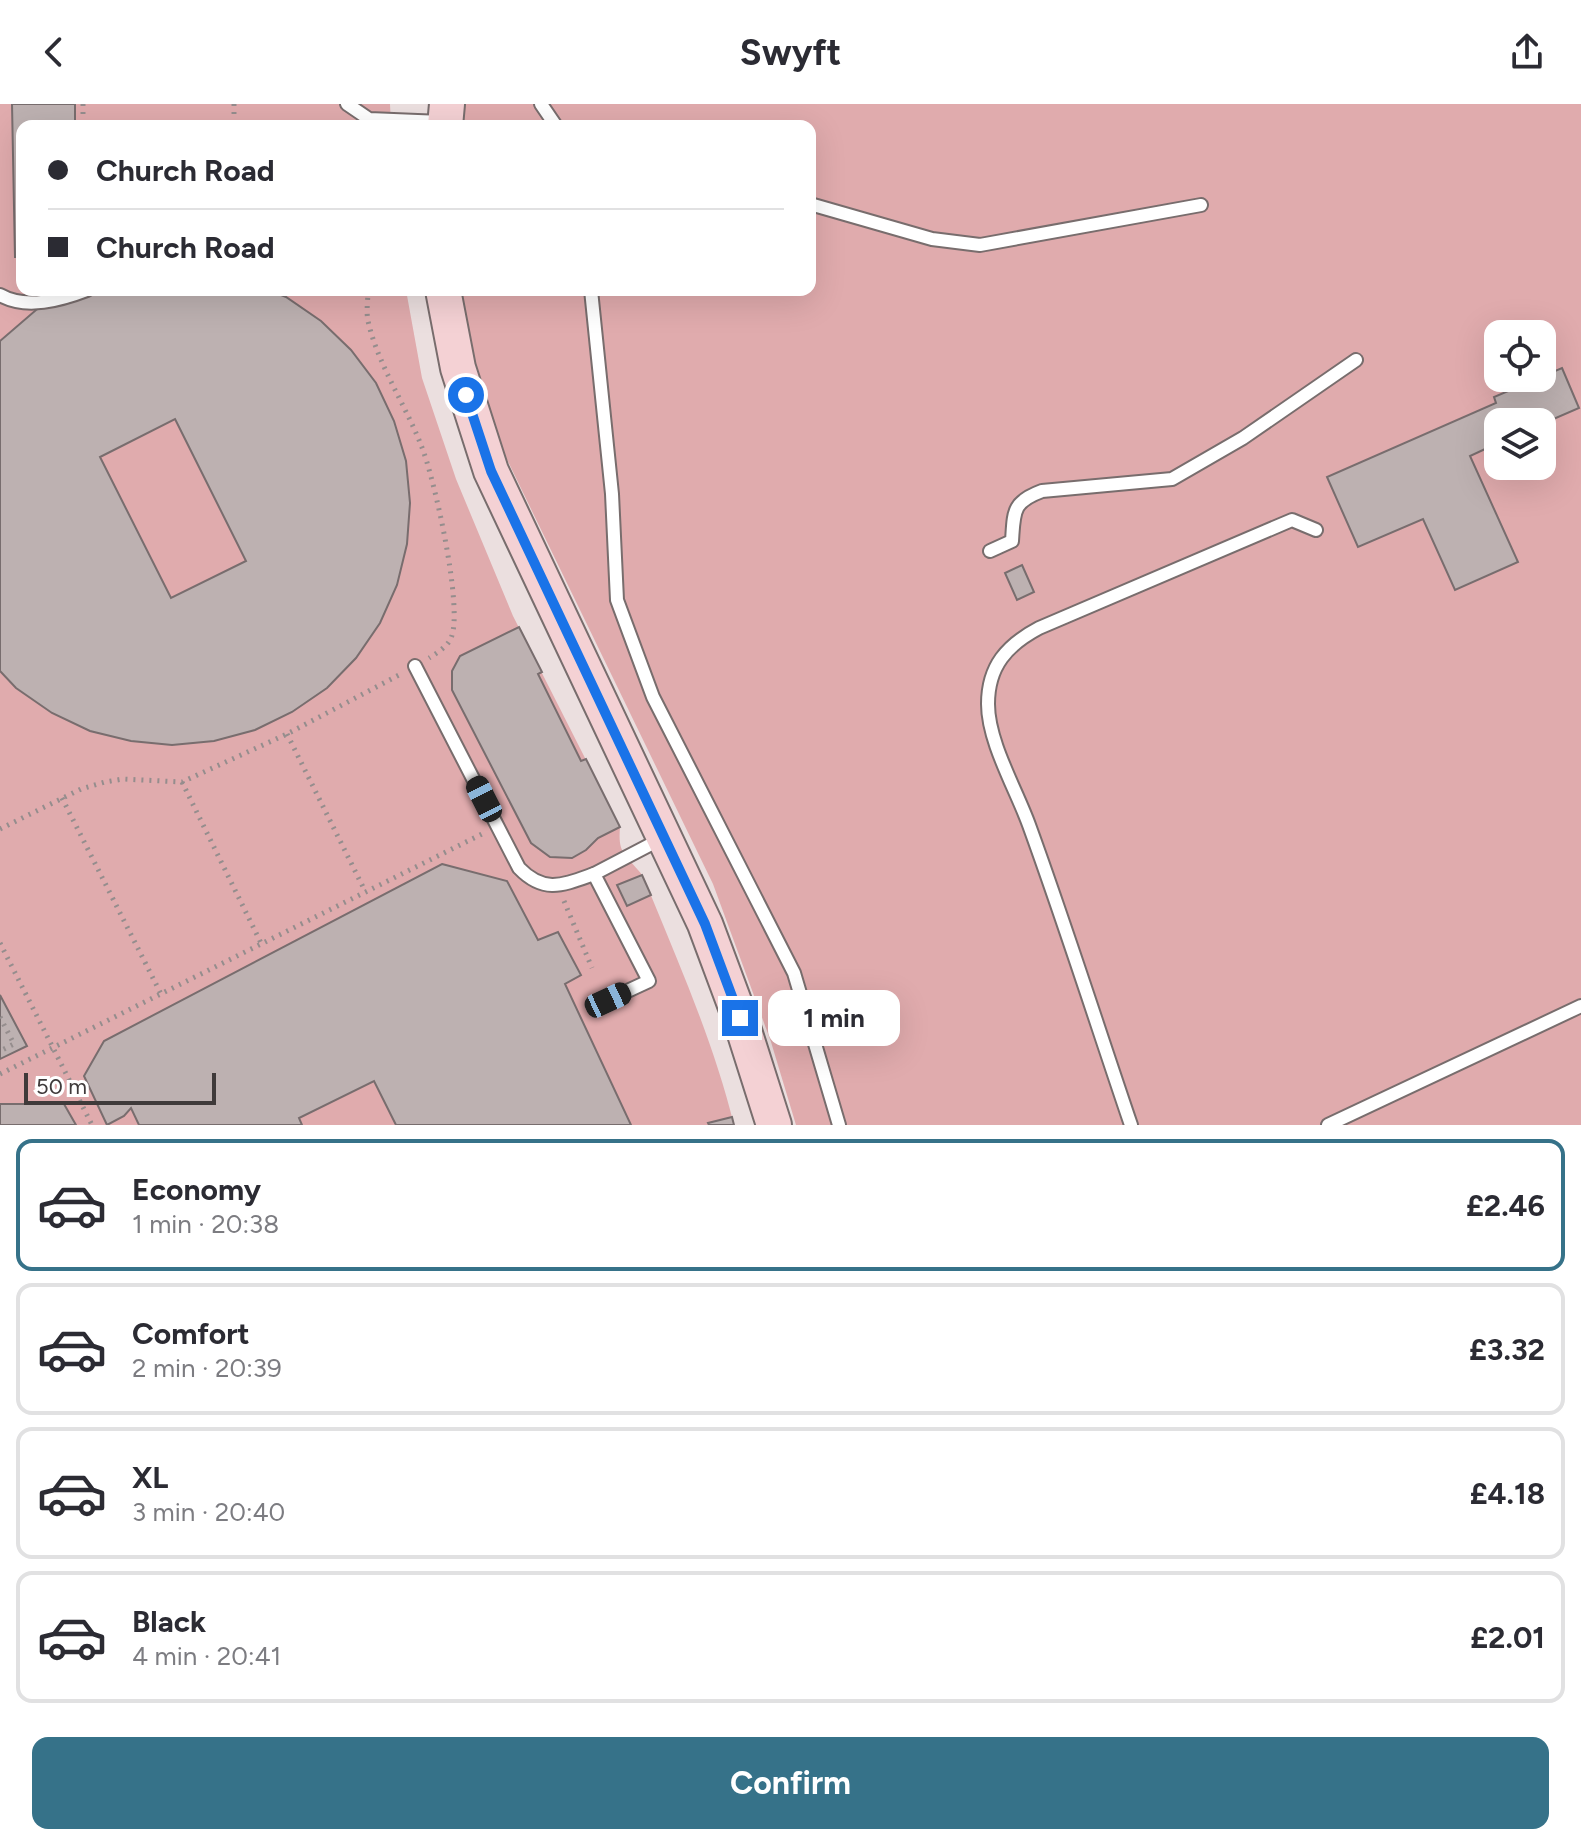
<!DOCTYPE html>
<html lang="en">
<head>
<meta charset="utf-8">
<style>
  :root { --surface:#fff; --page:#f2f2f3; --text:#2b2b33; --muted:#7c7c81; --line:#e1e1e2; --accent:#367289 }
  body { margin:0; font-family:Figtree,sans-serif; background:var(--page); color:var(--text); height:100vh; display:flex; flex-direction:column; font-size:30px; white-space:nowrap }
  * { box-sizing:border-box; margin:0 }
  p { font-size:26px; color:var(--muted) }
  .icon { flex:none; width:44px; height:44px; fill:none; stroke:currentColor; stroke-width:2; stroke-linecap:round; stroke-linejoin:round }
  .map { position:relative; height:1021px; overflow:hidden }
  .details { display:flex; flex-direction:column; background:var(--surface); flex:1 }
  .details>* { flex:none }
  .hud { position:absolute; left:16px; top:16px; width:800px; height:176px; border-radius:16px; box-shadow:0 8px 32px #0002; display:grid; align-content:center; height:176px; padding:0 32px; background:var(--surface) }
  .tools { position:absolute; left:1484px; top:216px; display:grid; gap:16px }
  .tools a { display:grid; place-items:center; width:72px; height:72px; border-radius:16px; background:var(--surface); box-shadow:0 8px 32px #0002; font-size:40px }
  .scale { position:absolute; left:24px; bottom:20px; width:192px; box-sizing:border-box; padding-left:8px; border:4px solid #3f3a3a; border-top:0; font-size:22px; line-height:28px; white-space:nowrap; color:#3f3a3a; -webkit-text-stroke:6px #fff; paint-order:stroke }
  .end { position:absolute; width:36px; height:36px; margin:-18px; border:10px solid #1a73e8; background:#fff; box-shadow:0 0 0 4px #fff }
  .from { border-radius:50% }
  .bubble { position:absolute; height:56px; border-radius:16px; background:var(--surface); box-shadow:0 8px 32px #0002; font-size:26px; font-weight:700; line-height:56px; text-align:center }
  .car { position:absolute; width:24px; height:48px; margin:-24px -12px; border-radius:10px; box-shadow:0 0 6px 2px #0007; background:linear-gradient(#222 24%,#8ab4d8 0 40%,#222 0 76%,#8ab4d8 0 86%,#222 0) }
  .hud b { display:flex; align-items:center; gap:28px; height:76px; font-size:30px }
  .hud b+b { border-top:2px solid var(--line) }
  .hud i { width:20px; height:20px; background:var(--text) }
  ul { padding:14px 0 0; list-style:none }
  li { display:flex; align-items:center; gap:24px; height:132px; margin:0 16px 12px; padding:0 16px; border:4px solid var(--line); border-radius:16px }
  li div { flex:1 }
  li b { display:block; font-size:30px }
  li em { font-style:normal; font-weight:700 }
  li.selected { border-color:var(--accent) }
  li>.icon { width:72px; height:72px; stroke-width:1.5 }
  .cta { display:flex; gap:16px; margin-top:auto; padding:16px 32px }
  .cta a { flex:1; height:92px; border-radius:16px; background:var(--accent); color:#fff; font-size:32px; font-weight:700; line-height:92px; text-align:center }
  header { display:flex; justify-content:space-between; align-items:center; height:104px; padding:0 32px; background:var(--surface); font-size:36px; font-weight:700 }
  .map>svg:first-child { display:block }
  .green { fill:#e0abad; fill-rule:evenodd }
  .building { fill:#bdb1b1; stroke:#786d6e; stroke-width:2; fill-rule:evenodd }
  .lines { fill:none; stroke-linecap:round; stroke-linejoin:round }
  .lane-casing { stroke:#786d6d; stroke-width:16 }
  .secondary-casing { stroke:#786d6d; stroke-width:38 }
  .path { stroke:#958d8d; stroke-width:5; stroke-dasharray:2 6; stroke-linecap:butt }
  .lane { stroke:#fff; stroke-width:12 }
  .secondary { stroke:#f4d1d4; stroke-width:34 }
  .route { stroke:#1a73e8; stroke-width:10 }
</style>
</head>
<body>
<header><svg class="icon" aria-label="back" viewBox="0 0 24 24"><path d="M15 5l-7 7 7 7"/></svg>Swyft<svg class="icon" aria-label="share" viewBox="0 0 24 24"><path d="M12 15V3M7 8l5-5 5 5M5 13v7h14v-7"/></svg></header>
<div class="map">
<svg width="1581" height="1021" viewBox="0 0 1581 1021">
  <rect width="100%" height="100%" fill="#ebdfdf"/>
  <g class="green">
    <path d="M0 0H390L391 22H22V186H406L422 274 456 375 513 512 620 723C618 748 623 748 638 766 645 773 648 784 652 794 682 867 715 943 734 1021H0Z"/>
    <path d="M462 0H1581V1021H796L771 938 713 780 498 337 477 277 459 186H810V22H461ZM1498 230H1542V274H1498ZM1498 318H1542V362H1498Z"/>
  </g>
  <g class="building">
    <polygon points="12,0 75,0 75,22 22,22 22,153 15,153"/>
    <path d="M72 186H269L286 193 321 217 351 246 376 279 394 317 406 357 410 399 407 440 397 481 380 519 356 554 327 584 292 608 255 626 214 637 172 641 131 637 90 627 52 609 16 584 0 567V237L36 206ZM175 315 246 457 171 494 100 353Z"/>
    <polygon points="1562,264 1579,304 1542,320 1498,318 1498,339 1470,352 1518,458 1455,486 1423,415 1358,443 1327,373 1496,299 1494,293"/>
    <polygon points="1022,461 1034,488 1017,496 1005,469"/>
    <polygon points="519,523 542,568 538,570 581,657 586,655 620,723 598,734 586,746 572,754 550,753 531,739 452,586 452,567 460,552"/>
    <polygon points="442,760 507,777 538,836 558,828 581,871 565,880 631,1021 396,1021 374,977 299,1014 302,1021 139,1021 131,1004 124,1012 107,1021 84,972 104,937"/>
    <polygon points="642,771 651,791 627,802 617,781"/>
    <polygon points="0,891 27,942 0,955"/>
    <polygon points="0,1000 64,1000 76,1021 0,1021"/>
    <polygon points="732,1013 734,1021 709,1021 708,1019"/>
  </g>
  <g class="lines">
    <g class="lane-casing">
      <g id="lane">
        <polyline points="347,0 369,15 442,18"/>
        <polyline points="541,0 556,22"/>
        <polyline points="810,100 932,135 980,141 1201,101"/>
        <polyline points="591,186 612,390 617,496 653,593 794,869 839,1021"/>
        <path d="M0 191C26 206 61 196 87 186"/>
        <path d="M990 447 1012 437C1014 408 1012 398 1042 387L1172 375 1243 334 1356 256"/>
        <path d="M415 562 519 764C544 790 563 781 594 770"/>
        <polyline points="608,896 649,877 594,770 661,735"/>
        <path d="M1131 1021C1097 921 1065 820 1029 721 1016 685 988 638 988 600 988 562 1007 541 1039 524L1292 416 1316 426"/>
        <polyline points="1328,1021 1581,902"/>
      </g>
    </g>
    <g class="secondary-casing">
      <g id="secondary">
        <polyline points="445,22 447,0"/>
        <polyline points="443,186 458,264 491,367 705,820 740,914 774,1021"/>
      </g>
    </g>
    <g class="path">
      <polyline points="83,0 83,22"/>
      <polyline points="234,0 234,22"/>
      <path d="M368 186C368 196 366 207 368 217 378 261 405 300 421 341 434 372 464 506 451 534 447 543 437 549 429 554"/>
      <polyline points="287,630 365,787"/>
      <polyline points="182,678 261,839"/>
      <polyline points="62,694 161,890"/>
      <polyline points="0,725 81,685 105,678 123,675 182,678 287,630 399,571"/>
      <polyline points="564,797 592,864"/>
      <polyline points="0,839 92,1021"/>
      <polyline points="0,913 14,940 0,947"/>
      <polyline points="0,970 482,730"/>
    </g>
    <use href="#lane" class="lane"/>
    <use href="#secondary" class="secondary"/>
  </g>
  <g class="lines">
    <polyline class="route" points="466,291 491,367 705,820 740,914"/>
  </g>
</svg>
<div class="tools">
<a><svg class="icon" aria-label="locate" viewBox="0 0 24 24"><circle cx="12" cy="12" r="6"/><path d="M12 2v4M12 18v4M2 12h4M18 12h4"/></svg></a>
<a><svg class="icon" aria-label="layers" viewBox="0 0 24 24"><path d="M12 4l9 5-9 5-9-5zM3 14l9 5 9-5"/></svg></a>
</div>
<div class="scale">50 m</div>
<i class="end from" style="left:466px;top:291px"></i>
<i class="end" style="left:740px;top:914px"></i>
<div class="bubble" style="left:768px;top:886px;width:132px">1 min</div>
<i class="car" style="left:484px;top:695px;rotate:333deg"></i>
<i class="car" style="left:608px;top:896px;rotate:65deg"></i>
<div class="hud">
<b><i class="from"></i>Church Road</b>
<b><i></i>Church Road</b>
</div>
</div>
<section class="details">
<ul>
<li class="selected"><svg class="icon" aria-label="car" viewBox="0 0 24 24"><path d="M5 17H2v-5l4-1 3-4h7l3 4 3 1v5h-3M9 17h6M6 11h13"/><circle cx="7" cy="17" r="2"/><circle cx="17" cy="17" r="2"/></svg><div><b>Economy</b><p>1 min · 20:38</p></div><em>£2.46</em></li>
<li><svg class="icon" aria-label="car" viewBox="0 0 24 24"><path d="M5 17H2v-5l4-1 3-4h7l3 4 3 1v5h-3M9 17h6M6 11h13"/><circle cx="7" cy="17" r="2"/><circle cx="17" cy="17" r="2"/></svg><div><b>Comfort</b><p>2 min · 20:39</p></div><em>£3.32</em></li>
<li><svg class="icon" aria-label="car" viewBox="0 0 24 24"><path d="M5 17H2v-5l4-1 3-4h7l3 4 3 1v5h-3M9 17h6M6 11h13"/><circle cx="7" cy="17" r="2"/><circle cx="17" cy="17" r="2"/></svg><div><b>XL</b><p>3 min · 20:40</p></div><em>£4.18</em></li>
<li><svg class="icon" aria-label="car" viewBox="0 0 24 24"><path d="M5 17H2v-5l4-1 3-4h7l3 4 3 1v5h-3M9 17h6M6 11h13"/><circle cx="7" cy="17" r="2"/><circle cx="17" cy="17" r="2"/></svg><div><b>Black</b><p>4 min · 20:41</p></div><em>£2.01</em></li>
</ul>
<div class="cta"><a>Confirm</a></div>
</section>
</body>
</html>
